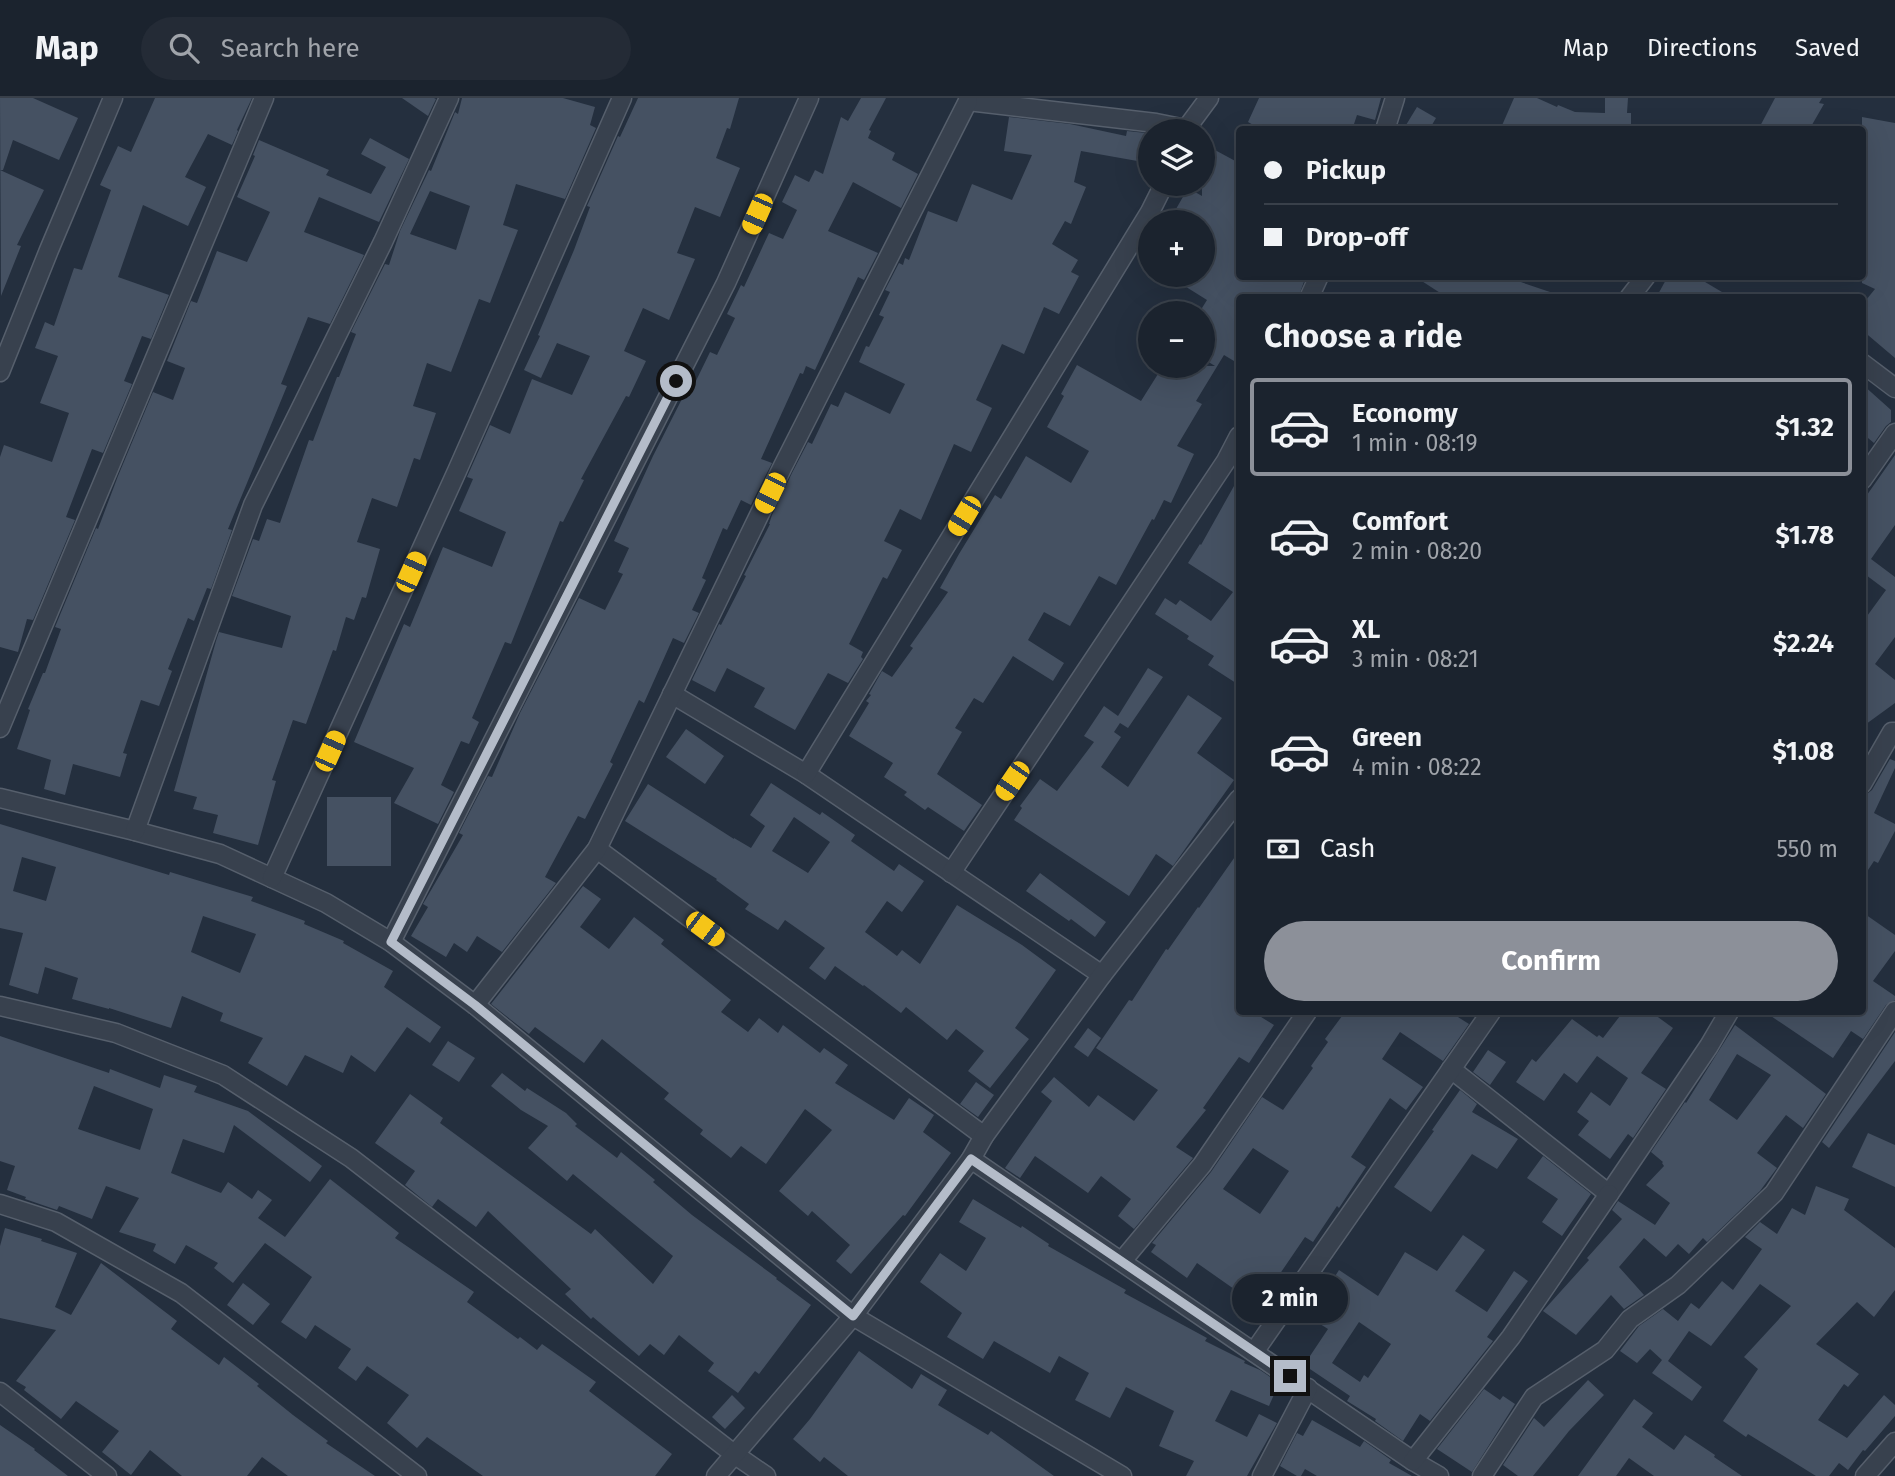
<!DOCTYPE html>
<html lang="en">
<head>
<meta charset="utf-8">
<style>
  :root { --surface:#1b232e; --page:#242b36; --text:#f1f3f6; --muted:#a0a4aa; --line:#39404a; --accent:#8c9099 }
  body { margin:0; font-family:"Fira Sans",sans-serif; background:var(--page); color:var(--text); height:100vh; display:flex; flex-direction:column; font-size:26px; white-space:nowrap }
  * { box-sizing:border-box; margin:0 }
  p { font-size:23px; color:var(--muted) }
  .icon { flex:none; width:38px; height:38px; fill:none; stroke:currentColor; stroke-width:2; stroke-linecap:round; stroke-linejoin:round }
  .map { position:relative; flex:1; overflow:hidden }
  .panel { position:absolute; left:1236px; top:196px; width:630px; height:721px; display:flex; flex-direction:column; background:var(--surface); border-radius:7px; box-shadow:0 7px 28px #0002,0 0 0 2px var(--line) }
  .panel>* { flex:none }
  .banner { position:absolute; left:1236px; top:28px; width:630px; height:154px; border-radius:7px; box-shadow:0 7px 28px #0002,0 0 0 2px var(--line); display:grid; align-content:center; height:154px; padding:0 28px; background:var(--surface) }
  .fabs { position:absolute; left:1138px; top:21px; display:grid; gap:14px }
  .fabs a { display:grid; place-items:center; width:77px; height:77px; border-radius:50%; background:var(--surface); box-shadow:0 7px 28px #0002,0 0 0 2px var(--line); font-size:35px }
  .end { position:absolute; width:32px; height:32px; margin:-16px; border:9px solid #b4bcc9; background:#111; box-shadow:0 0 0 4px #111 }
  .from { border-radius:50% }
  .bubble { position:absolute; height:49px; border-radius:24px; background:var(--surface); box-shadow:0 7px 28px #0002,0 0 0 2px var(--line); font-size:23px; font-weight:700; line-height:49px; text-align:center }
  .car { position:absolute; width:21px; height:42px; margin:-21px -10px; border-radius:9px; box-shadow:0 0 5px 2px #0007; background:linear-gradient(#f5c518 24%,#345 0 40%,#f5c518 0 76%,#345 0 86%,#f5c518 0) }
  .banner b { display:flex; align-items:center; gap:24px; height:66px; font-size:26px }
  .banner b+b { border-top:2px solid var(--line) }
  .banner i { width:18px; height:18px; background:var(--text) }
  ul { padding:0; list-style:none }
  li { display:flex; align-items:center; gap:21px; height:98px; margin:0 14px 10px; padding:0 14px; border:4px solid transparent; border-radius:7px }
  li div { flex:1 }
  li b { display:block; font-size:26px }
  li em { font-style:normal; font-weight:700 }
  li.selected { border-color:var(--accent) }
  li>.icon { width:63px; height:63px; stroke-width:1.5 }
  h2 { padding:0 28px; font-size:32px; line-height:84px }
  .pay { display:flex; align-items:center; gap:18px; height:77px; padding:0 28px; font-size:26px }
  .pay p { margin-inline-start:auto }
  .cta { display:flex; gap:14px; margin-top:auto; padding:14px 28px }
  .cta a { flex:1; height:80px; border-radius:42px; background:var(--accent); color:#fff; font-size:28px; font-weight:700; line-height:80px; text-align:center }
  header { display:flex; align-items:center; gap:42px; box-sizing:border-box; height:98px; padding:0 35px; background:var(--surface); border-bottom:2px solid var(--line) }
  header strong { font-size:33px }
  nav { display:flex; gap:38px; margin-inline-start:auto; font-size:24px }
  .search { width:490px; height:63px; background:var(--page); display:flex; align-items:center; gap:18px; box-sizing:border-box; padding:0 24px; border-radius:38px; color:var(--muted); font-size:26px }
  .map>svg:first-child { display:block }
  .building { fill:#455162; fill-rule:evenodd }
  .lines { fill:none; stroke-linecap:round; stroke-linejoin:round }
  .street-casing { stroke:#565f6c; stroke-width:21 }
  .street { stroke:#38414e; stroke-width:18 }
  .route { stroke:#b4bcc9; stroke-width:9 }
</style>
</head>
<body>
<header>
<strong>Map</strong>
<div class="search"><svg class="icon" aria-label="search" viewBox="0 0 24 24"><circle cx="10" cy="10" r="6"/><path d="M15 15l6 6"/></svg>Search here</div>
<nav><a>Map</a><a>Directions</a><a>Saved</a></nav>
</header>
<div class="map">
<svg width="1895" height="1378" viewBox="0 0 1895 1378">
  <rect width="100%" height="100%" fill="#242f3e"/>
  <g class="building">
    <polygon points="0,0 33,0 78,20 59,62 13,42 3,72 0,72 44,92 17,147 21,148 1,198"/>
    <polygon points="155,0 252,0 237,32 238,33 232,47 208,36 185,79 206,89 188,128 143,107 118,179 169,197 151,241 142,238 124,283 132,286 103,355 92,351 66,419 75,422 33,522 27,521 18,554 0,549 0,359 4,347 52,364 69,315 40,305 58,258 35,250 45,224 54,228 74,170 82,172 111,92 100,87 118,48 131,54"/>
    <polygon points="402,0 434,0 436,1 428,18"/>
    <path d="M462 0H563L595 9 590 27 596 30 565 101 516 86 503 127 518 132 490 205 479 201 451 274 427 265 413 308 436 315 420 362 414 360 397 409 372 400 357 444 380 451 366 500 362 499 354 522 346 519 336 553 333 552 306 626 293 622 272 682 276 683 258 747 213 735 218 717 193 711 197 699 174 693 216 543 219 534 282 550 291 518 232 498 253 441 259 443 267 421 280 425 309 342 313 343 337 279H339L356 236 351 234 385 166 389 167 400 133 429 72 431 73 455 14 458 16ZM430 93 470 108 456 152 410 136Z"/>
    <polygon points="638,0 739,0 730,31 727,30 716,60 740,70 720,119 695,109 677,155 695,161 669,222 643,210 624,253 646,263 629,299 626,298 581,381 584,382 563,424 560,423 511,546 505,544 472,620 479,624 469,646 461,643 441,687 454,694 438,726 394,705 414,670 354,644 404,526 410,529 443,449 492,469 506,434 459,413 473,381 467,379 490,327 510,336 532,281 572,297 590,258 557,245 541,280 524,272 540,238 538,237 574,152 590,109 587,108 618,38 620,39"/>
    <polygon points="861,0 886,0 869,32 871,33 868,40 895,55 892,62 918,76 901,110 853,84 828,133 878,155 864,182 858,179 815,272 806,268 803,276 800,275 761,361 772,365 751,407 741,402 727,432 723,430 702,480 706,482 692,512 699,515 684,545 673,540 644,605 639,602 610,664 613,666 585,721 578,718 545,779 556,785 502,854 477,838 467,854 454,845 446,859 411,838 428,809 423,806 463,737 459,735 488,678 492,679 520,615 579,500 605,512 623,476 618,474 629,450 614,443 653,358 689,287 693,289 710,254 717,257 735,220 727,216 741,187 744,189 769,135 783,141 797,112 782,104 795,77 809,84 815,72 823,76 841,19 848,23"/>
    <polygon points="1259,0 1381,0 1375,22 1357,17 1352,32 1262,32 1248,24"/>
    <polygon points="1514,0 1537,0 1557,9 1558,7 1575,14 1605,15 1605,0 1628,0 1627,15 1631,15 1631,32 1500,32"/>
    <polygon points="1775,0 1822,0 1819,5 1824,6 1809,32 1758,32"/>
    <polygon points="1417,9 1436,20 1429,32 1403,32"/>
    <polygon points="1009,19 1070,26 1126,38 1127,33 1146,35 1143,64 1081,53 1074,84 1086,89 1071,126 1065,123 1052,146 1078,162 1071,174 1079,178 1059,216 1044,209 1024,256 1002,246 976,302 992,310 971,354 954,346 921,422 900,411 884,443 902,452 887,481 883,479 849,546 863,554 861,559 863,561 848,585 828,575 795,632 754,609 765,590 727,570 715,594 692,582 719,526 721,527 746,478 744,477 770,426 769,426 772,417 792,375 808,344 812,346 831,306 838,309 845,294 890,316 905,286 859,264 866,248 869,249 884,219 879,217 890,194 885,192 899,165 903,167 905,160 909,162 928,113 957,124 972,86 1012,102 1032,57 1004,53"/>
    <polygon points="1862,19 1895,25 1895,260 1862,232 1862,207 1875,191 1862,185"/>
    <polygon points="370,40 409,61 379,124 319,99 304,134 364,157 330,226 308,219 281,286 287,288 228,431 232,432 211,491 207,490 194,523 188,520 168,571 172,573 159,608 141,602 123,655 127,656 120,679 73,666 65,697 44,691 51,662 17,651 30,612 28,611 43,575 45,575 61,531 55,529 96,430 98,431 118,378 153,294 173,302 185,270 167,263 191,203 197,205 217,153 247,164 270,114 237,99 255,58 253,57 259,42 329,72 326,77 371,96 386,69 361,56"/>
    <polygon points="1202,45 1239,65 1239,178 1306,178 1298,200 1239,200 1239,266 1224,257 1196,303 1202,306 1177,348 1194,356 1171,405 1164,402 1154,422 1152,421 1116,487 1099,478 1070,528 1044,514 1028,542 1064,565 1053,583 1013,558 983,605 974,600 955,630 962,634 937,676 982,707 964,733 928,709 925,712 904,697 907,694 884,679 893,665 849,638 869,605 866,603 871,597 869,596 882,573 892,579 913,550 910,548 948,494 940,490 959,456 995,397 1001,401 1026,358 1071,385 1089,353 1047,329 1064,298 1061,296 1077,267 1141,303 1163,268 1215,268 1202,260 1202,210 1207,202 1167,177 1202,177 1202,124 1176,111 1188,90 1202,98"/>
    <polygon points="1414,178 1503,178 1556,196 1556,200 1448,200"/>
    <polygon points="1668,178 1695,178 1732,200 1656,200"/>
    <polygon points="1862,286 1891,312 1891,324 1886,328 1874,345 1862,335"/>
    <polygon points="1895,357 1895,427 1871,461 1895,479 1895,539 1875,566 1895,582 1895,605 1862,629 1862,525 1886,492 1862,474 1862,404"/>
    <polygon points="1239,379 1239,587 1208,567 1214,558 1187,541 1189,538 1155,516 1165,500 1176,507 1180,502 1211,523 1233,494 1188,465 1200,446 1201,447"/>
    <polygon points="1148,570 1163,579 1128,630 1120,625 1114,634 1121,639 1101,669 1128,689 1188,597 1222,620 1197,655 1234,682 1173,768 1156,756 1129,798 1014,722 1022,710 1020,708 1040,681 1057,693 1094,644 1084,638 1104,608 1118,618"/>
    <polygon points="686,631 724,658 705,686 666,659"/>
    <polygon points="1890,661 1895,663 1895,670 1874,715 1895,726 1895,733 1878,765 1874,763 1862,781 1862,697 1867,696 1872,692"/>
    <path d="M771 685 820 717 822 714 855 737 851 743 894 773 899 766 924 783 902 814 887 803 865 834 897 858 902 852 920 866 957 807 1022 847 1056 872 1015 930 1029 941 990 990 968 973 984 953 956 931 947 942 906 909 901 915 864 887 863 888 835 868 825 882 809 870 825 850 785 822 778 832 745 811 749 806 716 782 717 781 625 723 648 686 734 741V740L751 750 765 728 750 717ZM794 719 830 744 808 775 772 753Z"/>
    <rect x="327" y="699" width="64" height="69"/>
    <path d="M0 726 169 777 170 774 253 799 251 803 305 823 304 826 344 843 343 845 393 873 384 889 441 929 430 945 407 929 375 974 351 957 343 975 305 957 287 988 248 965 263 940 220 923 223 915 182 898 171 930 109 910V911L72 901 78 880 45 869 38 896 9 887 23 835 0 830ZM22 759 56 769 46 803 13 793ZM203 818 256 836 240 875 191 854Z"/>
    <polygon points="1239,753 1239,914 1253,914 1274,927 1249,965 1239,959 1203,1010 1206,1012 1176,1049 1193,1060 1134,1131 1118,1118 1131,1101 1101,1078 1088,1095 1035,1058 1020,1080 1005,1070 1052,1003 1041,994 1054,979 1089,1009 1098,997 1134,1023 1158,992 1096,950 1129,902 1132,903 1166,851 1168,852 1198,809 1199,810"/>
    <polygon points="1040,775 1106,824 1095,839 1071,821 1069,823 1026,793"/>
    <polygon points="583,788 601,801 580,829 609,851 634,819 664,842 661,846 731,902 721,914 748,934 759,920 778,935 783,927 820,955 824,950 848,967 835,985 894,1022 909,1000 934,1017 923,1034 951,1055 905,1118 903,1117 851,1176 836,1163 850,1147 812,1113 808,1118 779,1093 832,1032 805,1011 766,1066 741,1048 731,1060 700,1036 703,1032 664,1001 669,995 602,941 584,965 535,929 529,936 491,906"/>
    <polygon points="1862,814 1895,837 1895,853 1873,883 1895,898 1895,902 1886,907 1863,941 1851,933 1833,960 1765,914 1862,914"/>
    <path d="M1345 914H1450L1469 926 1443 963 1400 934 1382 961 1423 989 1406 1012 1390 1000 1351 1059 1366 1069 1339 1110 1337 1108 1313 1144 1305 1139 1273 1186 1277 1189 1260 1213 1232 1194 1234 1191 1197 1165 1187 1180 1151 1154 1156 1147 1152 1145 1211 1074 1262 999 1283 1012 1313 970 1311 968 1328 944 1325 941ZM1253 1050 1289 1073 1260 1116 1223 1091Z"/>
    <polygon points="1623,914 1651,914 1673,930 1641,975 1666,991 1633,1040 1628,1036 1610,1061 1578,1037 1589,1023 1577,1014 1591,994 1610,1008 1628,980 1597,958 1577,985 1564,975 1544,1003 1516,984 1532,961 1536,964 1572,921 1597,939 1599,937 1603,940"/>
    <path d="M1735 927 1826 996 1803 1030 1786 1017 1757 1055 1777 1070 1760 1093 1707 1144 1703 1140 1689 1156 1678 1146 1666 1159 1644 1140 1619 1169 1644 1197 1624 1211 1611 1197 1576 1237 1543 1213 1589 1162 1587 1160 1622 1121 1612 1112 1618 1103 1655 1127 1670 1105 1646 1087 1664 1068 1662 1065 1663 1064 1651 1054 1685 1004 1686 1005ZM1737 956 1771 977 1737 1022 1709 1002Z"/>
    <polygon points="1088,930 1101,940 1088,959 1074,949"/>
    <polygon points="1895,934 1895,963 1829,1050 1822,1044"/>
    <path d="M0 938 109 975 110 971 160 990 164 977 197 988 194 994 248 1013 322 1068 310 1084 234 1027 224 1055 183 1041 171 1075 221 1095 228 1084 252 1101 258 1092 272 1102 258 1120 285 1139 330 1081 399 1135 395 1140 474 1194 467 1204 518 1241 520 1239 537 1252 542 1246 596 1284 589 1293 672 1356 655 1378H483L427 1339 417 1350 387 1325 409 1297 367 1268 356 1283 338 1270 351 1251 315 1227 306 1241 281 1224 312 1179 265 1145 233 1185 214 1170 218 1165 186 1147 175 1166 153 1153 156 1146 119 1134 139 1100 106 1088 92 1121 59 1108 57 1112 25 1101 26 1099 7 1092 15 1068 0 1063ZM94 988 153 1011 140 1052 78 1031Z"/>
    <polygon points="448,943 475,960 459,984 432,967"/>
    <polygon points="1488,952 1506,964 1490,987 1473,974"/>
    <polygon points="502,975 525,993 527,990 566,1015 577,1026 575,1028 617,1060 621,1054 655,1082 653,1084 692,1117 777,1180 776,1181 811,1207 759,1276 755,1273 738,1295 708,1273 714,1265 679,1237 664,1257 650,1246 639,1258 593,1219 591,1221 565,1196 571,1191 488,1113 476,1129 438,1101 432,1109 405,1087 415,1073 375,1045 410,996 443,1020 440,1025 591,1136 595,1131 653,1186 673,1158 573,1076 567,1083 528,1050 548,1028 521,1012 491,988"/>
    <polygon points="976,984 994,997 978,1019 960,1006"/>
    <polygon points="1460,992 1477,1006 1472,1014 1518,1041 1497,1071 1472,1056 1431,1114 1394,1089 1434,1033 1432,1032"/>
    <polygon points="1868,1035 1895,1047 1895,1089 1852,1069"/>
    <polygon points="1543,1058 1591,1096 1562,1138 1542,1124 1558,1101 1527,1080"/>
    <polygon points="1816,1088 1849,1101 1844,1112 1895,1150 1895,1192 1874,1219 1857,1204 1816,1246 1859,1276 1848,1289 1844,1286 1818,1322 1847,1340 1884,1297 1895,1307 1895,1318 1865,1353 1863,1352 1848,1372 1839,1365 1829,1378 1816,1378 1748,1336 1746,1339 1723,1323 1758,1271 1744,1259 1791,1208 1760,1186 1711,1248 1689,1233 1668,1263 1702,1289 1692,1303 1652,1275 1662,1262 1650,1251 1637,1265 1620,1253 1639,1228 1663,1211 1678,1223 1691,1205 1699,1211 1722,1183 1733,1192 1762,1151 1745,1139 1760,1124 1777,1136 1792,1110 1805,1117"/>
    <polygon points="973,1101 1021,1130 1022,1128 1049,1146 1048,1148 1126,1192 1124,1195 1207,1240 1205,1243 1245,1263 1244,1265 1260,1272 1279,1285 1269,1308 1231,1292 1215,1323 1247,1339 1259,1316 1277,1325 1247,1378 1186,1378 1194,1363 1159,1348 1174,1313 1126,1289 1110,1320 1075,1302 1089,1275 1059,1258 1050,1275 994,1243 983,1261 947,1239 962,1215 920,1184 940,1155 966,1173 986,1140 959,1124"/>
    <polygon points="5,1130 42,1141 41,1143 77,1155 55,1209 71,1217 101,1165 177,1223 171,1231 219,1267 224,1259 259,1286 257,1288 293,1317 328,1343 326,1345 375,1378 288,1378 262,1359 247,1378 182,1378 150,1352 131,1377 102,1354 119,1333 76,1303 61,1321 24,1292 26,1289 16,1283 56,1232 0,1220 0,1148"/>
    <path d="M1463 1137 1485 1152 1455 1193 1487 1214 1514 1173 1528 1183 1487 1239 1493 1243 1430 1323 1420 1316 1403 1343 1375 1323 1376 1321 1347 1303 1350 1298 1304 1267 1328 1231 1309 1219 1339 1172 1378 1198 1405 1154 1437 1173ZM1359 1224 1391 1246 1368 1280 1364 1277 1360 1284 1332 1265Z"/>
    <polygon points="243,1185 270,1206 253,1227 227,1207"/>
    <polygon points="859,1253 912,1291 921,1276 947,1292 938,1307 988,1337 991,1333 1054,1378 848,1378 824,1359 820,1364 793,1341 810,1321"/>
    <polygon points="1588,1282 1604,1297 1569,1333 1533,1378 1518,1378 1503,1367 1534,1320 1544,1329"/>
    <polygon points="1484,1291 1500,1302 1503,1298 1515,1306 1472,1374 1437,1351"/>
    <polygon points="732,1297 745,1310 725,1331 712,1319"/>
    <polygon points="1634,1301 1653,1315 1642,1329 1674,1352 1685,1337 1715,1357 1714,1359 1742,1378 1654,1378 1629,1360 1616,1378 1578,1378"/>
    <polygon points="1312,1322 1360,1349 1364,1343 1391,1362 1389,1365 1412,1378 1317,1378 1305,1371 1301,1378 1297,1378 1280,1368 1297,1335 1303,1338"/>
    <polygon points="0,1327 35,1351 34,1352 68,1378 0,1378"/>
  </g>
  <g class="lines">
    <g class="street-casing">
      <g id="street">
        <polyline points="969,0 968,3 1156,25 1186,31 1185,33"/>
        <polyline points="1186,31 1209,0"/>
        <polyline points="1385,32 1395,0"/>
        <polyline points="1309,200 1319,178"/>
        <polyline points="1629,200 1646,178"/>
        <polyline points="1862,265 1895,290"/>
        <polyline points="0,274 49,152 113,0"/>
        <polyline points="1862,382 1895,335"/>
        <polyline points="672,596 806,676 1102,877"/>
        <polyline points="0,630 264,0"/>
        <polyline points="806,676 1150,114 1164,86"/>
        <polyline points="1862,686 1892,634 1895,634"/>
        <polyline points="0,700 135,733 220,756 326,805 391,844 475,907 853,1218 1122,1378"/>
        <polyline points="135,733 253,407 383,144 449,0"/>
        <polyline points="597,751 984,1038"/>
        <polyline points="951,775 1226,363 1239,338"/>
        <polyline points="272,780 457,373 622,0"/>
        <polyline points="391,844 726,185 809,0"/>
        <polyline points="475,907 597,751 782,370 968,3"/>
        <polyline points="0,908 116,935 223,977 351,1060 734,1356 766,1378"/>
        <polyline points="1451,971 1609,1096 1709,948 1729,914"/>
        <polyline points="971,1061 1413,1363 1439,1378"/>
        <polyline points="0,1106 56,1124 181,1195 417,1378"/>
        <polyline points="1122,1163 1202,1067 1307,914"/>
        <polyline points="1254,1254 1491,914"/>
        <polyline points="0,1294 107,1378"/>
        <polyline points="1413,1363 1511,1239 1609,1096"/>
        <polyline points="716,1378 853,1218 971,1061 984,1038 1102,877 1239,701"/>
        <polyline points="1262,1378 1308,1290"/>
        <polyline points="1482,1378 1534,1299 1605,1252 1630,1221 1678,1187 1774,1095 1895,913"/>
        <polyline points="1865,1378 1895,1344"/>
      </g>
    </g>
    <use href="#street" class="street"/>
  </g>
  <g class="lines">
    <polyline class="route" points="676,283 391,844 475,907 853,1218 971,1061 1290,1278"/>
  </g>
</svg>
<div class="fabs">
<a><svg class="icon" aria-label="layers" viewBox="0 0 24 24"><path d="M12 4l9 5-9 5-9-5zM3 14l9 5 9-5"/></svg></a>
<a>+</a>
<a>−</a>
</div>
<i class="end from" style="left:676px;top:283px"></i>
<i class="end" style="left:1290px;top:1278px"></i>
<div class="bubble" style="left:1232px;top:1176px;width:116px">2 min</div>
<i class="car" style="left:757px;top:116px;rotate:204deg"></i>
<i class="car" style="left:770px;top:395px;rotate:206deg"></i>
<i class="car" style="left:964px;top:418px;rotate:211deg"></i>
<i class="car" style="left:411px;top:474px;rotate:24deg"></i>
<i class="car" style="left:330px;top:653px;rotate:24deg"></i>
<i class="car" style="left:1012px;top:683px;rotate:214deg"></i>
<i class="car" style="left:705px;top:831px;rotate:127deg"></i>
<div class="banner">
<b><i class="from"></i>Pickup</b>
<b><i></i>Drop-off</b>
</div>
<section class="panel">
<h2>Choose a ride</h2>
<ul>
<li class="selected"><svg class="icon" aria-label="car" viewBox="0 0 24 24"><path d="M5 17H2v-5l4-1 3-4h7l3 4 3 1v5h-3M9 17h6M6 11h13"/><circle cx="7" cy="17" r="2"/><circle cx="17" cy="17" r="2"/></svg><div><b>Economy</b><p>1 min · 08:19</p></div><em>$1.32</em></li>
<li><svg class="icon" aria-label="car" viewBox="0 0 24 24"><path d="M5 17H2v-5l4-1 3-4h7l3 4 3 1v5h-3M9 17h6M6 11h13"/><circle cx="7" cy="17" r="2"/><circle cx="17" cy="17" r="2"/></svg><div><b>Comfort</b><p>2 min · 08:20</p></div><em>$1.78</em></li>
<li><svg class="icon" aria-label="car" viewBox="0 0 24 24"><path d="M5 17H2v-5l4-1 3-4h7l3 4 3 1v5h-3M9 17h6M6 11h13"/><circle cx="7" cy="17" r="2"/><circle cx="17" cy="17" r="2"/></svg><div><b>XL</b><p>3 min · 08:21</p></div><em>$2.24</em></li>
<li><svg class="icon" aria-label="car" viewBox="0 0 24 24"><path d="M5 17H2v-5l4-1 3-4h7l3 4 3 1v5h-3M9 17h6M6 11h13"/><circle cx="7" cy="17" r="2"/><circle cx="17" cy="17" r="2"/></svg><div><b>Green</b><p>4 min · 08:22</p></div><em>$1.08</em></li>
</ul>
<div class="pay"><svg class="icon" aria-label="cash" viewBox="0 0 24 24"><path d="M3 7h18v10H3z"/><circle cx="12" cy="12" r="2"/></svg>Cash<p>550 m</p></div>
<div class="cta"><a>Confirm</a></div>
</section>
</div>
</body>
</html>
